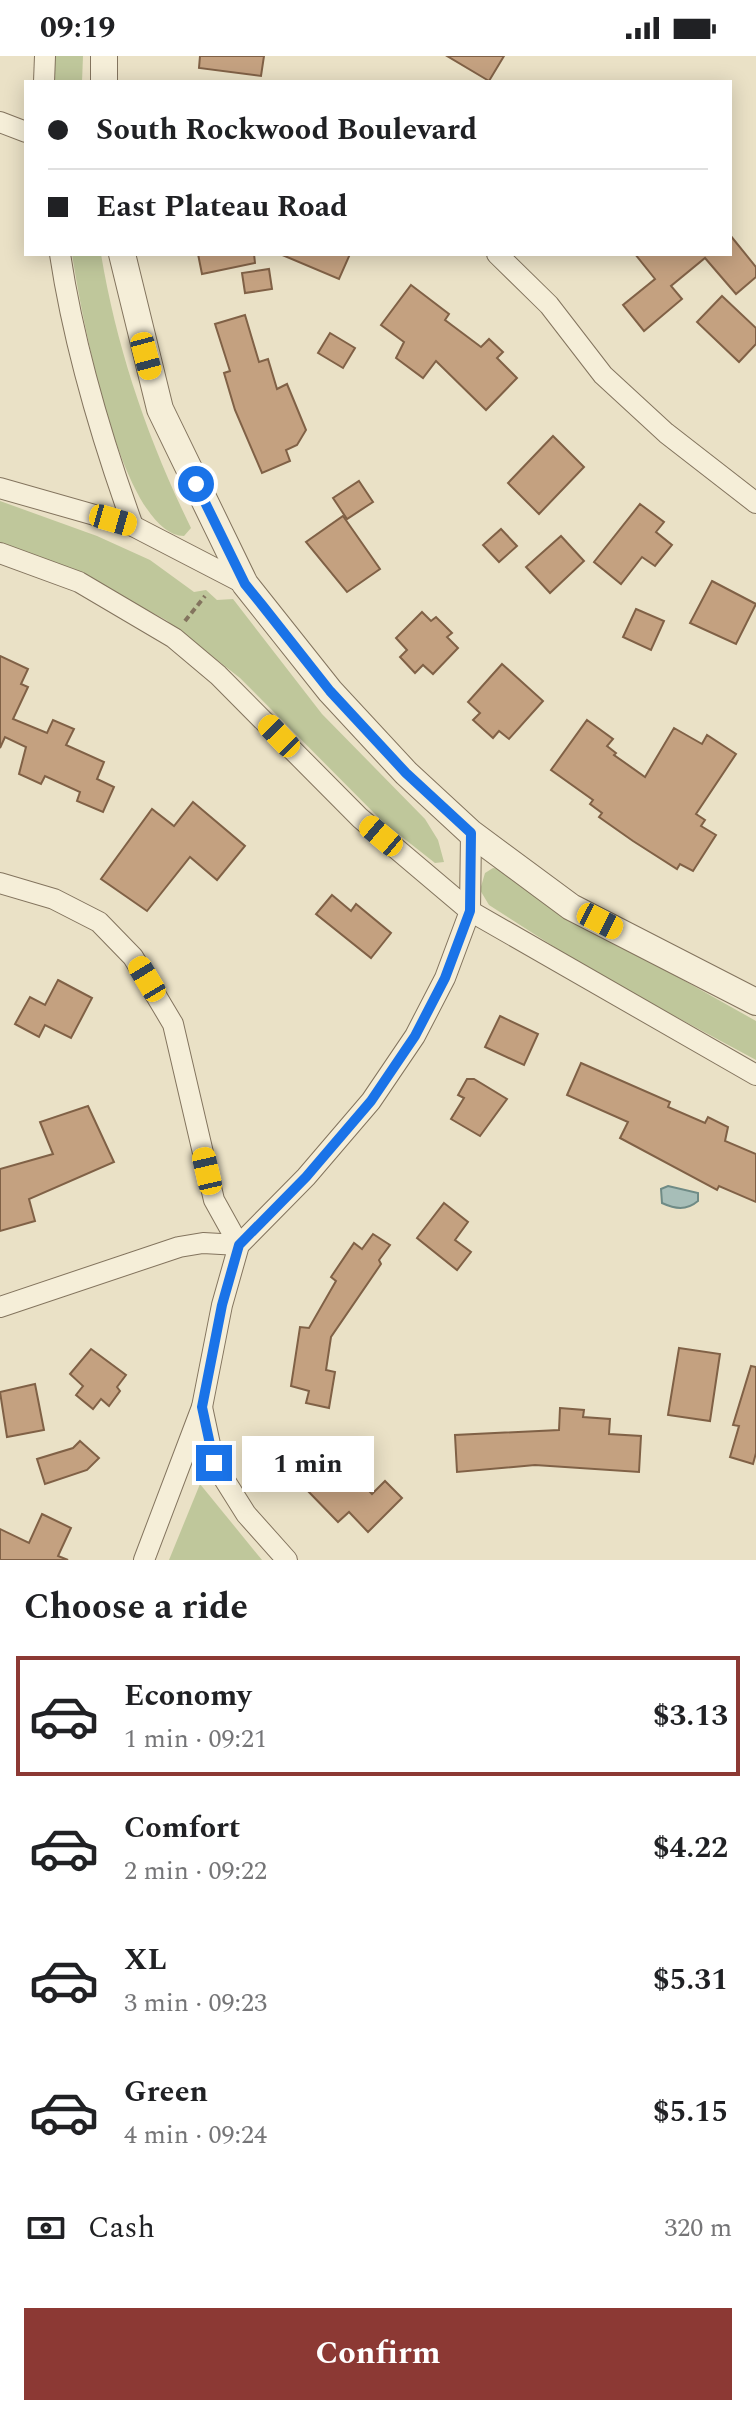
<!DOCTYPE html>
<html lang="en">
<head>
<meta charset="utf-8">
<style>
  :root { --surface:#fff; --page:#f6f6f6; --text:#202124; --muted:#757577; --line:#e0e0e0; --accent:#8c3934 }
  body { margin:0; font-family:Spectral,serif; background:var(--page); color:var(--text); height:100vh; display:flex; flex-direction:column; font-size:30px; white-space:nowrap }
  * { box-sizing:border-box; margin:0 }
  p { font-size:26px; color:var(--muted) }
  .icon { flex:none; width:44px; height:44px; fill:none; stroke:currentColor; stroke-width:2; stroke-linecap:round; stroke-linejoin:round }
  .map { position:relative; height:1504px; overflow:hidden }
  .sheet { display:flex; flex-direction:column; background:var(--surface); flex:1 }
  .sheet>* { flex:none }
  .guide { position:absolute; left:24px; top:24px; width:708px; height:176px; border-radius:0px; box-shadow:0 4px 20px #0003; display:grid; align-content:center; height:176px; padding:0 24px; background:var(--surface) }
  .end { position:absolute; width:36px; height:36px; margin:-18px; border:10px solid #1a73e8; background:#fff; box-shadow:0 0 0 4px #fff }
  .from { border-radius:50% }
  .bubble { position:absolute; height:56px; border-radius:0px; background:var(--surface); box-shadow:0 4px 20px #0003; font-size:26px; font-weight:700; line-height:56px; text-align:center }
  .car { position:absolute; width:24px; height:48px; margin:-24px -12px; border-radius:10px; box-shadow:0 0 6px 2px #0007; background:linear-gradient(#f5c518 24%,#345 0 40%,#f5c518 0 76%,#345 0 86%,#f5c518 0) }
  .guide b { display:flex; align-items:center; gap:28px; height:76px; font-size:30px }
  .guide b+b { border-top:2px solid var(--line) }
  .guide i { width:20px; height:20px; background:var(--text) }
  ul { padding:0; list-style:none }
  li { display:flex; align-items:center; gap:24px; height:120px; margin:0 16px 12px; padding:0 8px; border:4px solid transparent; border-radius:0px }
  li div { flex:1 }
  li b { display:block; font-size:30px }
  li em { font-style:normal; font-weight:700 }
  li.on { border-color:var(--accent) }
  li>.icon { width:72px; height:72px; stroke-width:1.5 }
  h2 { padding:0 24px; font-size:36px; line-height:96px }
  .pay { display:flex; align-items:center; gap:20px; height:88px; padding:0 24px; font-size:30px }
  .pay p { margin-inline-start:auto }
  .primary-button { display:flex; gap:16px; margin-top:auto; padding:16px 24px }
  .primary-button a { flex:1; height:92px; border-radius:0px; background:var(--accent); color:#fff; font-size:32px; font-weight:700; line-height:92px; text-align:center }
  .status { display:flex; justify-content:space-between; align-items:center; height:56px; padding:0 40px; background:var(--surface); direction:ltr }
  .status svg { height:22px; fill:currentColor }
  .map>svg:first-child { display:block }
  .green { fill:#bfc79b }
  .water { fill:#a7beb8; stroke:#6f8b86; stroke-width:2 }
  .building { fill:#c4a180; stroke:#806146; stroke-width:2 }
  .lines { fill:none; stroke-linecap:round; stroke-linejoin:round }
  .minor-casing { stroke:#83745e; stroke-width:22 }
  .tertiary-casing { stroke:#83745e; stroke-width:28 }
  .path { stroke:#83745e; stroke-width:4; stroke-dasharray:6 4; stroke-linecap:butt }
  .minor { stroke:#f5eed8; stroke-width:20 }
  .tertiary { stroke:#f5eed8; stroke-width:26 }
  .route { stroke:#1a73e8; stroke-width:10 }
</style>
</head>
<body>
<div class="status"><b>09:19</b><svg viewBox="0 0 49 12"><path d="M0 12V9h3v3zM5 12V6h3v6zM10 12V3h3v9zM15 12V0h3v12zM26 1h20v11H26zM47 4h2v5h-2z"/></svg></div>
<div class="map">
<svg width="756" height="1504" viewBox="0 0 756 1504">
  <rect width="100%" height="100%" fill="#eae1c6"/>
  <g class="green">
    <polygon points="55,0 83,0 82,26 52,26"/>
    <path d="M72 198H101C117 294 148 384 191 472L184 480C120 479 80 249 72 198Z"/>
    <polygon points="0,445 97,480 150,504 194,536 206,534 217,544 233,543 322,658 425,763 438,784 444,806 435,807 383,766 240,622 166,564 85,521 0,488"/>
    <polygon points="493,812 502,813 596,875 756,965 756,1004 595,917 489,849 480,834 485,817"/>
    <polygon points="200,1428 262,1504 169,1504"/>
  </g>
  <path class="water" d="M668 1130 698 1137V1145C686 1155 675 1153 662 1147L661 1133Z"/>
  <g class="building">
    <polygon points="200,0 264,0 261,20 199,12"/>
    <polygon points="447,0 504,0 489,25"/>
    <polygon points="730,179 756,211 756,221 736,238 705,202 671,230 682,243 644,275 623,249 655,223 635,198 730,198"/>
    <polygon points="198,198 254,198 255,207 202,218"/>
    <polygon points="280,198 350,198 339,223"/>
    <polygon points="269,213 272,233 245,237 242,217"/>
    <polygon points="411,229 449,258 445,264 481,291 489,283 503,296 497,302 517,322 486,354 436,305 423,322 396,302 404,286 381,269"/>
    <polygon points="722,240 756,272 756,288 739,306 697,266"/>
    <polygon points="245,259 259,306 268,303 277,333 287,328 306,374 297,389 286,394 290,405 262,417 235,354 224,317 230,315 215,268"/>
    <polygon points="330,277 355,292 343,312 318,297"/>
    <polygon points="553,380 584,411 539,458 508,427"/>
    <polygon points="359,425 373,446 347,463 333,442"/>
    <polygon points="640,448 664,466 656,476 672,489 655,510 642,501 621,528 594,506"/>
    <polygon points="343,460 380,513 347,536 306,486"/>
    <polygon points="501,473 517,490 499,506 483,489"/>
    <polygon points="561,480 584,505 550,537 526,511"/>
    <polygon points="712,525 756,548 736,588 690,567"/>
    <polygon points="636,553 664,565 651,594 623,581"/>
    <polygon points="422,556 431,565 436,561 452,577 447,581 458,592 433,618 423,609 415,617 400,601 407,594 396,582"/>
    <polygon points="0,600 28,613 21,628 28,631 13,663 47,677 53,664 74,673 66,689 104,706 97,723 114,731 103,756 77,745 80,736 45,720 41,728 19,718 26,691 5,681 0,692"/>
    <polygon points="502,608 543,645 509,683 499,675 493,682 473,664 480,657 468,646"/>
    <polygon points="587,664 613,683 607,690 616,697 614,699 645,721 674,672 702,688 707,679 736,698 696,758 705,764 701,770 716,779 693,815 680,808 677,813 633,785 599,761 602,757 590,748 593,744 551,714"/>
    <polygon points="193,746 245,790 217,824 190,801 147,855 101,823 152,753 174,770"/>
    <polygon points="332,839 351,855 356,848 391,877 371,902 316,858"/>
    <polygon points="58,924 92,942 71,982 45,969 39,981 15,968 30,941 45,949"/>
    <polygon points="500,960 538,978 524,1009 485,991"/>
    <polygon points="581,1007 670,1046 668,1051 705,1067 708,1061 728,1071 725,1085 756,1098 756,1146 719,1130 717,1134 620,1082 628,1066 567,1039"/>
    <polygon points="467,1023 474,1023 507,1043 480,1080 451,1063 464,1042 458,1039"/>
    <polygon points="88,1050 114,1106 29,1143 35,1165 0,1175 0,1113 53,1098 40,1066"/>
    <polygon points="444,1147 468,1166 455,1184 471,1196 457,1214 417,1182"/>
    <polygon points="373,1178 390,1189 379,1204 381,1208 331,1281 326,1314 335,1316 329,1352 306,1347 309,1335 291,1330 300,1271 309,1272 336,1225 331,1221 354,1187 362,1193"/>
    <polygon points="679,1292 720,1298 710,1365 668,1359"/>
    <polygon points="91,1293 126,1319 117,1331 120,1335 109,1350 101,1343 93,1353 76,1339 83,1330 70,1318"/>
    <polygon points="751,1310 756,1311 756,1397 753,1408 730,1401 739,1370 733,1369"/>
    <polygon points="35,1328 44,1374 7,1381 0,1336"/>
    <polygon points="560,1352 584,1354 583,1361 610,1363 609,1378 641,1380 639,1416 535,1409 457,1416 455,1379 559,1374"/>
    <polygon points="80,1385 99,1402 87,1414 45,1428 37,1403 73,1392"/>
    <polygon points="318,1395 341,1418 347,1412 372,1438 385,1425 402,1442 368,1476 349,1456 338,1466 305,1432 315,1423 303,1411"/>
    <polygon points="42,1458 71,1472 58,1500 68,1504 0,1504 0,1473 29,1487"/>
  </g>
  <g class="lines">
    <g class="minor-casing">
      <g id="minor">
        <polyline points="44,26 45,0"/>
        <polyline points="0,66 26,76"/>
        <path d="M60 198C74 291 101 381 133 470"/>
        <polyline points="497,198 549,249 603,319 666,377 756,447"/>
        <polyline points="0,432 133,470 245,528"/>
        <polyline points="0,497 79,526 174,582 218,619 360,762 470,855 756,1019"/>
        <polyline points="0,827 54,843 99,866 133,901 173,968 214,1144 239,1189"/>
        <polyline points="0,1251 179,1191 203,1187 239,1189"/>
        <polyline points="202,1351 214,1407 246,1458 287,1504"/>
        <polyline points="144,1504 202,1351 222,1249 239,1189 306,1121 371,1045 415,980 445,922 470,855 471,777"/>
      </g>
    </g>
    <g class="tertiary-casing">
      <g id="tertiary">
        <polyline points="104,26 104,0"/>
        <polyline points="122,198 160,353 245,528 330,635 406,717 471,777 571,851 756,946"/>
      </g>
    </g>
    <polyline class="path" points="185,565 205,540"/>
    <use href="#minor" class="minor"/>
    <use href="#tertiary" class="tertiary"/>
  </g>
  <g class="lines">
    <polyline class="route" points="196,428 245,528 262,549 330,635 406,717 471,777 470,855 445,922 415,980 371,1045 306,1121 239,1189 222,1249 202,1351 214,1407"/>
  </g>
</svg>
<i class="end from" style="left:196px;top:428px"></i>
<i class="end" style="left:214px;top:1407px"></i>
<div class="bubble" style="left:242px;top:1380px;width:132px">1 min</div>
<i class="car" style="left:146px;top:300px;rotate:165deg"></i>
<i class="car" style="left:113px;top:464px;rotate:106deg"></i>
<i class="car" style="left:279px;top:680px;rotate:316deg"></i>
<i class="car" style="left:381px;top:780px;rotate:310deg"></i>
<i class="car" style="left:600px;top:865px;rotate:117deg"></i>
<i class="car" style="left:147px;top:923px;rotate:329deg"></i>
<i class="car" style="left:207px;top:1115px;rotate:347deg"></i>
<div class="guide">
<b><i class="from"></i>South Rockwood Boulevard</b>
<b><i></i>East Plateau Road</b>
</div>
</div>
<section class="sheet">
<h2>Choose a ride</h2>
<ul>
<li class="on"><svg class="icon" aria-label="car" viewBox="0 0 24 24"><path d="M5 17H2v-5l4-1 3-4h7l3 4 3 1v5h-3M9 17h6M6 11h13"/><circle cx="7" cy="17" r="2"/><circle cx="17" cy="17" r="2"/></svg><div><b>Economy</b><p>1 min · 09:21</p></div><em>$3.13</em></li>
<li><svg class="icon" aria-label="car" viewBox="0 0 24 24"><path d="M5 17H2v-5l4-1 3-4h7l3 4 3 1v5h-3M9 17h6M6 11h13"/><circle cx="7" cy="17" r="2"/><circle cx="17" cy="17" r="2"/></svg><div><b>Comfort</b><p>2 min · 09:22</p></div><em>$4.22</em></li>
<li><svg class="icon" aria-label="car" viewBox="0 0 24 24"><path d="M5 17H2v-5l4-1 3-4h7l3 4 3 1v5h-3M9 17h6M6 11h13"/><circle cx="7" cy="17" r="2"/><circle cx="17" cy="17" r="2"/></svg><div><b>XL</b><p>3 min · 09:23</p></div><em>$5.31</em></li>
<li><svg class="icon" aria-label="car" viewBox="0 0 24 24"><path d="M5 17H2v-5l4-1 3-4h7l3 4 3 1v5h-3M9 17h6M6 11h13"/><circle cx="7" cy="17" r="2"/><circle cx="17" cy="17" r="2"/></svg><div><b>Green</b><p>4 min · 09:24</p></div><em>$5.15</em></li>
</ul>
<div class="pay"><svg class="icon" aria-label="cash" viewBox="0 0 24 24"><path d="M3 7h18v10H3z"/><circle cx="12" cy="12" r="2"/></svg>Cash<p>320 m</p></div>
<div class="primary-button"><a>Confirm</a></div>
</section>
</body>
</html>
